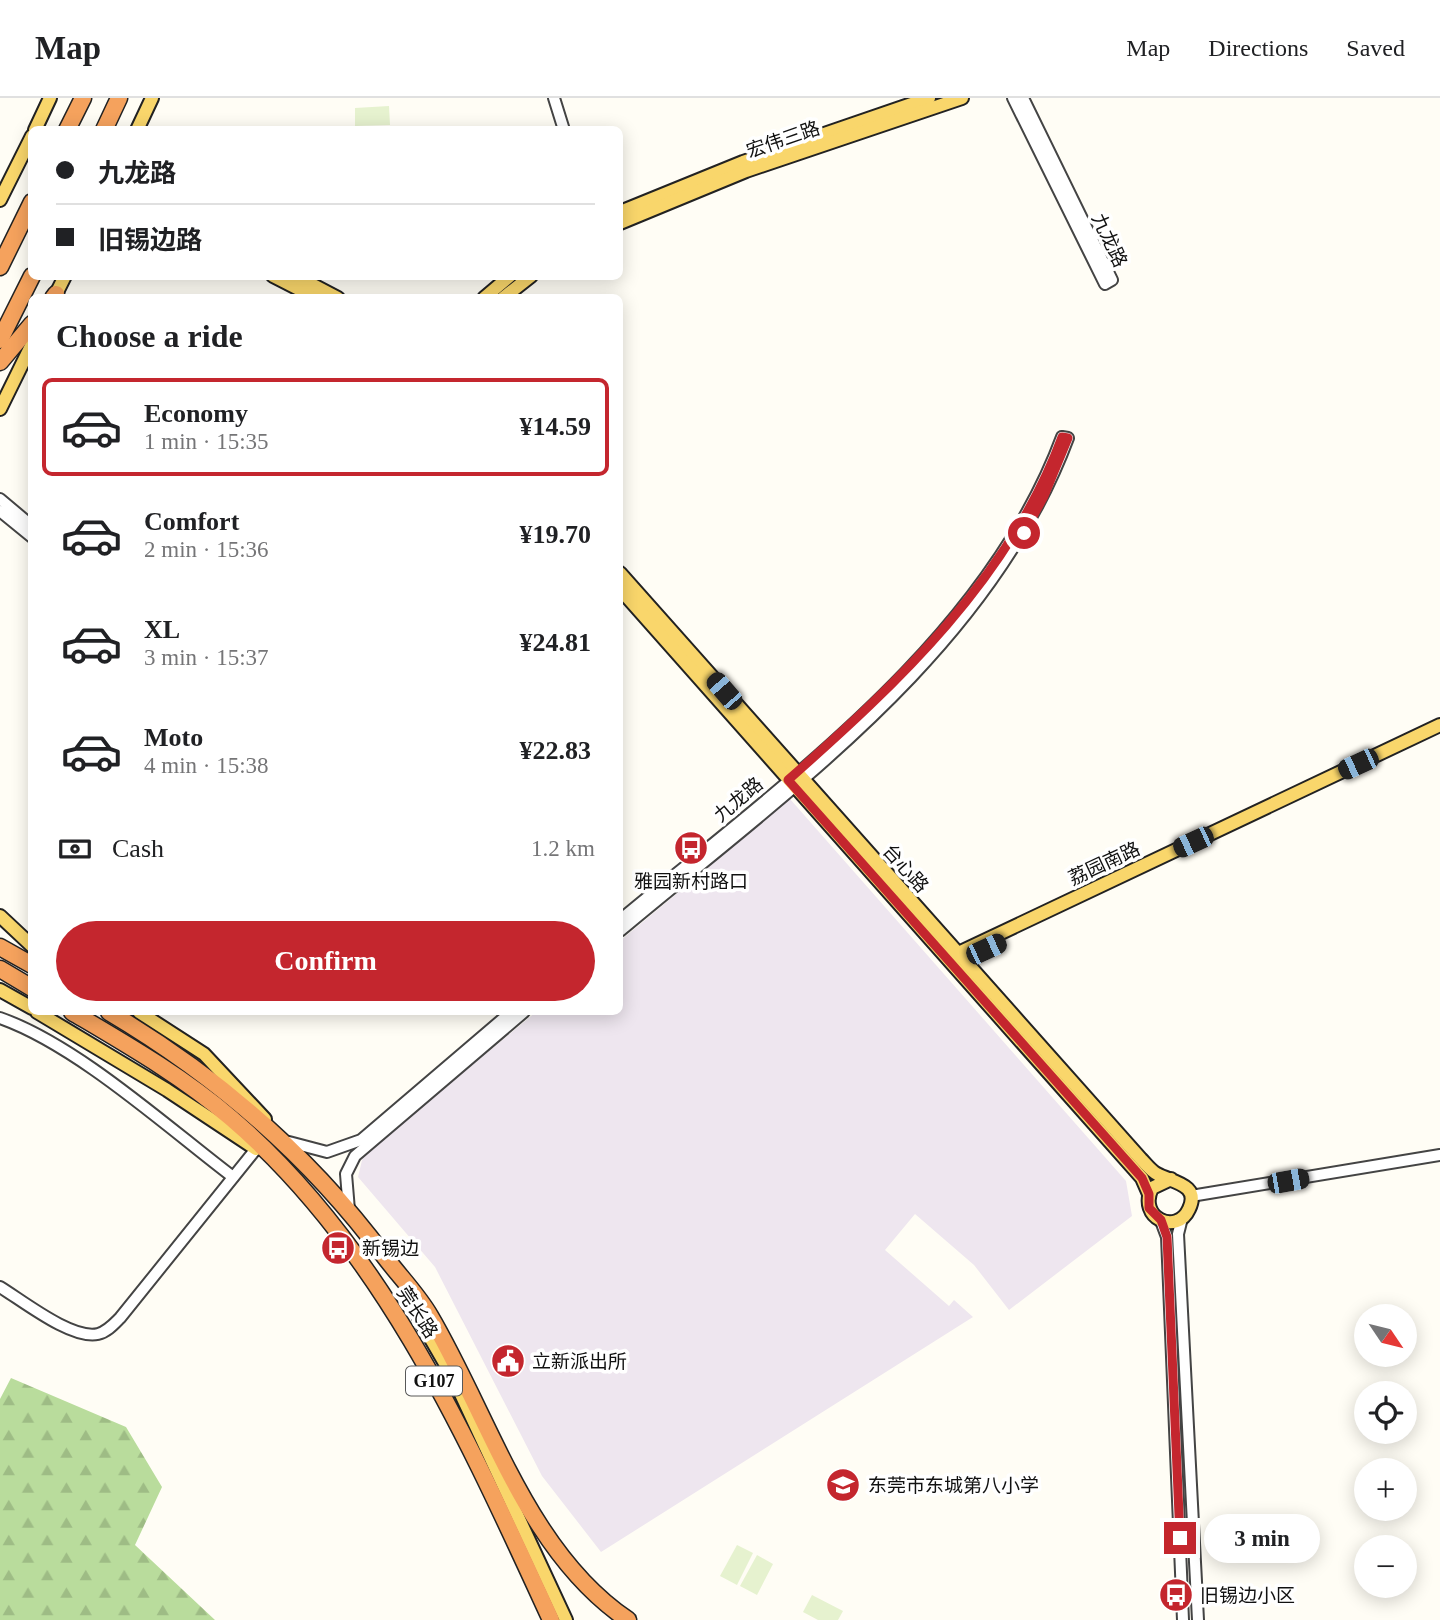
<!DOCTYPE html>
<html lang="en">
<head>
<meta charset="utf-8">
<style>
  :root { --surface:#fff; --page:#f2f2f2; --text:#202124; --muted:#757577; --line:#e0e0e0; --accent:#c4262e }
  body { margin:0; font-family:"Times New Roman","Noto Sans SC",serif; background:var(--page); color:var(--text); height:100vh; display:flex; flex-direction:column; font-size:26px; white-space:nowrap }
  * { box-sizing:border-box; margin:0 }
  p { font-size:23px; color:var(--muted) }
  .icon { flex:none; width:38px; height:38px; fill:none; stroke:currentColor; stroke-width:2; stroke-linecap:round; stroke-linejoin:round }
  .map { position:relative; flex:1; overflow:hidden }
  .panel { position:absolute; left:28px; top:196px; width:595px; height:721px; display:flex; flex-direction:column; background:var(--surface); border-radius:10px; box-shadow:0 4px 18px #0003 }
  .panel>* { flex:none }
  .banner { position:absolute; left:28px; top:28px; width:595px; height:154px; border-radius:10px; box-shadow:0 4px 18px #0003; display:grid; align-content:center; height:154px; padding:0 28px; background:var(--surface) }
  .needle { width:46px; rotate:125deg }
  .buttons { position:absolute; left:1354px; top:1206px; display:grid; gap:14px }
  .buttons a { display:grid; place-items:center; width:63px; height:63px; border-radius:50%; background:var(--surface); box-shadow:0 4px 18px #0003; font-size:35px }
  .end { position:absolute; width:32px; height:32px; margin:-16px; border:9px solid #c4262e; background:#fff; box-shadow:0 0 0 4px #fff }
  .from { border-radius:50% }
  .bubble { position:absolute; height:49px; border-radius:24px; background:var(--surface); box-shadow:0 4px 18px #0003; font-size:23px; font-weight:700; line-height:49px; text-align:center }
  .car { position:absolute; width:21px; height:42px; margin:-21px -10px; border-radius:9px; box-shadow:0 0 5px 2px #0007; background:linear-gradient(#222 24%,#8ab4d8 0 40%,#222 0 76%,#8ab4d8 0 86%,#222 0) }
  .banner b { display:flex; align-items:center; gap:24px; height:66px; font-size:26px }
  .banner b+b { border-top:2px solid var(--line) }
  .banner i { width:18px; height:18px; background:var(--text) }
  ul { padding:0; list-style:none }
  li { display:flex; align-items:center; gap:21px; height:98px; margin:0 14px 10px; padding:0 14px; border:4px solid transparent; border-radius:10px }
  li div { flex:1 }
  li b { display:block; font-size:26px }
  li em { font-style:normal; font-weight:700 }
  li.selected { border-color:var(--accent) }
  li>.icon { width:63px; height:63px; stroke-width:1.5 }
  h2 { padding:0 28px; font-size:32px; line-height:84px }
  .pay { display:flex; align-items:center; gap:18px; height:77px; padding:0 28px; font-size:26px }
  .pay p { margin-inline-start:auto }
  .action { display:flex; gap:14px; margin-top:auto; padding:14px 28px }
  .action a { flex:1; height:80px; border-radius:42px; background:var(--accent); color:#fff; font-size:28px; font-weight:700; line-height:80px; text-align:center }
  header { display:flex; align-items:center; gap:42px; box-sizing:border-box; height:98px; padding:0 35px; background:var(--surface); border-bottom:2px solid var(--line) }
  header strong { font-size:33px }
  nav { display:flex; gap:38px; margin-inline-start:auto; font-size:24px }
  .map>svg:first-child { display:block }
  .industrial { fill:#eee6ef }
  .forest { fill:url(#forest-firs) }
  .pitch { fill:#e6f2cf }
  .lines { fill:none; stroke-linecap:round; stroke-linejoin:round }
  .minor-casing { stroke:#444; stroke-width:14 }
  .major-casing { stroke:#222; stroke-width:16 }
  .highway-casing { stroke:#222; stroke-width:19 }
  .minor { stroke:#fff; stroke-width:10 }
  .major { stroke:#f9d66b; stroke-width:12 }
  .highway { stroke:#f5a25d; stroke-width:16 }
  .route { stroke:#c4262e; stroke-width:9 }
  .labels { text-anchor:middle; stroke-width:7; stroke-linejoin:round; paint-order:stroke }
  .shield { fill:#fff; stroke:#585858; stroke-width:2 }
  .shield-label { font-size:18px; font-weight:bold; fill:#111 }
  .street-label { font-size:19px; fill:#111; stroke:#fff }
  .poi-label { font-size:19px; fill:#111; stroke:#fff; text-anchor:start }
</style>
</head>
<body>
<header>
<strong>Map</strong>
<nav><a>Map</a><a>Directions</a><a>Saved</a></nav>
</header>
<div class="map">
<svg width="1440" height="1522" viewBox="0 0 1440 1522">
  <defs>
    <pattern id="forest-firs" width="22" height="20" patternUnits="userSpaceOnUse" patternTransform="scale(1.75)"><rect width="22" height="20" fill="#b9dc9c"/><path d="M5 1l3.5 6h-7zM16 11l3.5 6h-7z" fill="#9ebc85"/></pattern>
  </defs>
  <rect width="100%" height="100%" fill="#fffdf5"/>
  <polygon class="industrial" points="790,701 1126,1083 1132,1118 1009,1212 974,1167 915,1116 885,1152 949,1208 954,1202 973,1219 601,1454 542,1378 435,1169 358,1079 363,1058 536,914 620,914 620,843"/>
  <polygon class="forest" points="11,1280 126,1329 162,1389 135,1447 215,1522 0,1522 0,1301"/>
  <g class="pitch">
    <polygon points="389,8 390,27 355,28 355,10"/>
    <polygon points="737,1447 753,1455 737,1487 720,1478"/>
    <polygon points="757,1457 773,1466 757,1497 740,1488"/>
    <polygon points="812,1497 843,1513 838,1522 818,1522 803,1514"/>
  </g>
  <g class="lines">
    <g class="minor-casing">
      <g id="minor">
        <polyline points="554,0 564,32"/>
        <polyline points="1013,0 1105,186 1112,182 1023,0"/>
        <polyline points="0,401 32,428"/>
        <polyline points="0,413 32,439"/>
        <path d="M620 822C782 687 986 544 1062 339L1068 340C988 554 788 692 620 833"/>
        <path d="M0 920C77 947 167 1029 233 1079"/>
        <polyline points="289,1044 327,1054 361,1042 511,914"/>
        <polyline points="1191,1098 1440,1057"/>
        <polyline points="349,1112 346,1076 355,1058 524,914"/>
        <polyline points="1182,1120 1178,1136 1198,1522"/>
        <polyline points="1161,1123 1167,1139 1183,1522"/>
        <path d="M0 1189C23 1203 72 1242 98 1236 107 1234 114 1226 120 1220L256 1051"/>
      </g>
    </g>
    <g class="major-casing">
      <g id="major">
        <polyline points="35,32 50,0"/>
        <polyline points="137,32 152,0"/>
        <polyline points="0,102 32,38"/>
        <polyline points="620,114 743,64 929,0"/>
        <polyline points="620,125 746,73 962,0"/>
        <polyline points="273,178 316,200"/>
        <polyline points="296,178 338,200"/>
        <polyline points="54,200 65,178"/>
        <polyline points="484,200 510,178"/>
        <polyline points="503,200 531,178"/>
        <polyline points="0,311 32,246"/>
        <path d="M620 475 1141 1061C1146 1066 1151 1073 1157 1076 1171 1084 1201 1086 1189 1111 1177 1138 1137 1120 1152 1090L1171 1081"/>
        <polyline points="620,491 1142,1080 1149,1096"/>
        <polyline points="0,818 32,848"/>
        <polyline points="950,859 1440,627"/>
        <polyline points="0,892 32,910"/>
        <polyline points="37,914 167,992 256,1051"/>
        <polyline points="139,914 204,956 265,1021"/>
        <polyline points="408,1193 420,1222 454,1281 566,1522"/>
      </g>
    </g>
    <g class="highway-casing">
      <g id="highway">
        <polyline points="67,32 83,0"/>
        <polyline points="104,32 119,0"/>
        <polyline points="0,169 32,104"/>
        <polyline points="53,200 56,196"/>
        <polyline points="0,242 32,178"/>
        <polyline points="0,264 32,226"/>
        <polyline points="0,849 32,867"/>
        <polyline points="0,871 32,890"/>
        <path d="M72 914C126 946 182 978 231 1020 384 1151 468 1342 551 1522"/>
        <path d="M109 914C217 978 310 1058 385 1159 400 1179 418 1197 430 1218 490 1320 527 1454 628 1522"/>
      </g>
    </g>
    <use href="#minor" class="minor"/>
    <use href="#major" class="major"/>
    <use href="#highway" class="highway"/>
  </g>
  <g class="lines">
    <path class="route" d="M1024 435 1044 398 1068 340 1062 339C1010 480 898 585 788 682L1142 1080 1149 1096V1110L1161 1122 1167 1139 1180 1440"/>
  </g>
  <defs>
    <g id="bus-disc" transform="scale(1.75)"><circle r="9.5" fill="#c4262e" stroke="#fff"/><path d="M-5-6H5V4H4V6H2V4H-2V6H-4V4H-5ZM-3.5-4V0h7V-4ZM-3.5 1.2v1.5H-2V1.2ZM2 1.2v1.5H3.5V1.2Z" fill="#fff"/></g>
    <g id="civic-disc" transform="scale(1.75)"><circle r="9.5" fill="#c4262e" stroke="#fff"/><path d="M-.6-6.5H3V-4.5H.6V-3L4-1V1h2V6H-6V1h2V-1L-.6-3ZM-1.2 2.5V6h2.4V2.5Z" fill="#fff"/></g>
    <g id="school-disc" transform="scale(1.75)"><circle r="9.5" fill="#c4262e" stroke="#fff"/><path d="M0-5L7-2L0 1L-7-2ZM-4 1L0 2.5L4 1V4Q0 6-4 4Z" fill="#fff"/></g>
  </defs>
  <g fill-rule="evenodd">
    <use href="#bus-disc" x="691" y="750"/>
    <use href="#bus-disc" x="338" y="1150"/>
    <use href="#civic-disc" x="508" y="1263"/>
    <use href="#school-disc" x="843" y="1387"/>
    <use href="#bus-disc" x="1176" y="1497"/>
  </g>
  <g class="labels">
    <rect class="shield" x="406" y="1268.5" width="56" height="29" rx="5"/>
    <g class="shield-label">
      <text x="434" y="1289">G107</text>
    </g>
    <g class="street-label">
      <text transform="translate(783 41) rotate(-19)" y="7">宏伟三路</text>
      <text transform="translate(1110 142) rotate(65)" y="7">九龙路</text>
      <text transform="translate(738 701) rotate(-40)" y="7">九龙路</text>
      <text transform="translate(1104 765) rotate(-25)" y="7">荔园南路</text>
      <text transform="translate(906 770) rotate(48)" y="7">台心路</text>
      <text transform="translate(418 1214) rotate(57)" y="7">莞长路</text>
    </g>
    <g class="poi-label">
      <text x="691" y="790" text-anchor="middle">雅园新村路口</text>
      <text x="362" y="1157">新锡边</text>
      <text x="532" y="1270">立新派出所</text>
      <text x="868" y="1394">东莞市东城第八小学</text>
      <text x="1200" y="1504">旧锡边小区</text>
    </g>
  </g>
</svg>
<div class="buttons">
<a><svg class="needle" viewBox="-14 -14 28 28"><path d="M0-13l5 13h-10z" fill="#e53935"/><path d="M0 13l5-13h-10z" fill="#757577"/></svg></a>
<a><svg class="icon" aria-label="locate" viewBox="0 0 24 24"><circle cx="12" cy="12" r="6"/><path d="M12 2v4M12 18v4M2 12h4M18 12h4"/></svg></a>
<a>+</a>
<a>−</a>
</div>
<i class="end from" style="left:1024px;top:435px"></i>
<i class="end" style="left:1180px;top:1440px"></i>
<div class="bubble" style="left:1204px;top:1416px;width:116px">3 min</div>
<i class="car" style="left:724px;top:593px;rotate:319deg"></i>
<i class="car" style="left:1358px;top:666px;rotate:245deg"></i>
<i class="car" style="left:1193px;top:744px;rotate:245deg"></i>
<i class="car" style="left:986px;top:851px;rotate:65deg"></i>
<i class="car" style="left:1288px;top:1083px;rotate:80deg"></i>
<div class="banner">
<b><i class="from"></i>九龙路</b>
<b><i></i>旧锡边路</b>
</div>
<section class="panel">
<h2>Choose a ride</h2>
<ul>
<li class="selected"><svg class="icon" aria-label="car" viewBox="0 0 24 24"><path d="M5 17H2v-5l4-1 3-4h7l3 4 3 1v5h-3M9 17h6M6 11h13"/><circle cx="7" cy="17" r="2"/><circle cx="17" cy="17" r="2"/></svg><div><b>Economy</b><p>1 min · 15:35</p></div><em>¥14.59</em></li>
<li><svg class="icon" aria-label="car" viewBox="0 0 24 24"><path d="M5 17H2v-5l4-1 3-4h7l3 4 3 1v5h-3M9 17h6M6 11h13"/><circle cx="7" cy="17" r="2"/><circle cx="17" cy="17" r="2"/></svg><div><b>Comfort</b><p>2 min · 15:36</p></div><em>¥19.70</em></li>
<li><svg class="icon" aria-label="car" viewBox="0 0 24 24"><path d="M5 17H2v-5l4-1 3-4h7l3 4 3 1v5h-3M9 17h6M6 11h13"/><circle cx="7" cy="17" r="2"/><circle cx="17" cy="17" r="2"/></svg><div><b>XL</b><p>3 min · 15:37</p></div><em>¥24.81</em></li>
<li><svg class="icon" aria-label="car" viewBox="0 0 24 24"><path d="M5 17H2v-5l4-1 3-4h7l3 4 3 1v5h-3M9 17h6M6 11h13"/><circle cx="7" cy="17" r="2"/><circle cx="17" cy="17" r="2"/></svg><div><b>Moto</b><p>4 min · 15:38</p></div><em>¥22.83</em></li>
</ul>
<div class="pay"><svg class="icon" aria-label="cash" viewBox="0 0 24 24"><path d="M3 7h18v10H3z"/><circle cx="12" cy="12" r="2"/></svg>Cash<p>1.2 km</p></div>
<div class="action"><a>Confirm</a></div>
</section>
</div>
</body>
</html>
